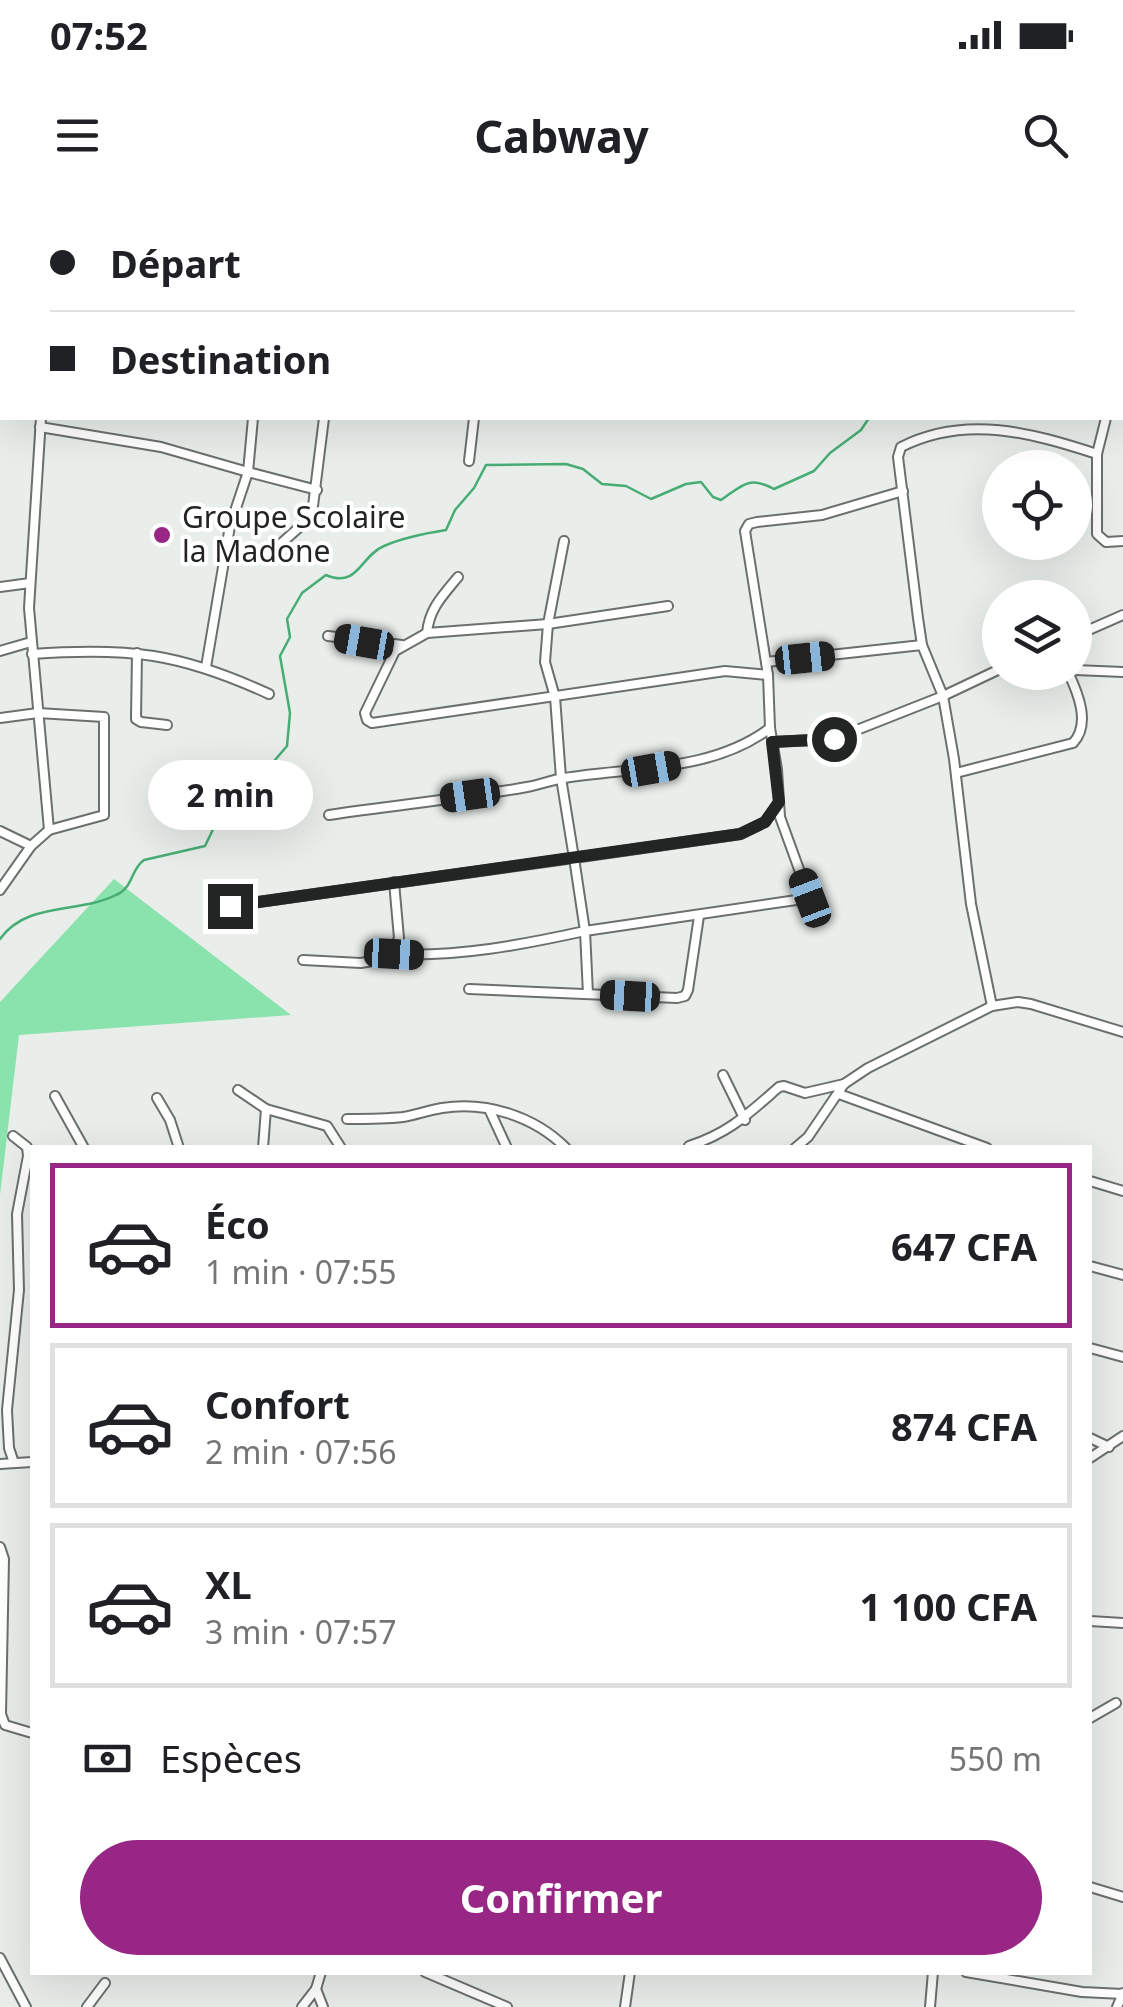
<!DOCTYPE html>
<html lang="fr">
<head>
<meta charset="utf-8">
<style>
  :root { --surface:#fff; --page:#f2f2f2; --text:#202124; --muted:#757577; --line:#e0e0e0; --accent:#982684 }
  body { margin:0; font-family:"Noto Sans",sans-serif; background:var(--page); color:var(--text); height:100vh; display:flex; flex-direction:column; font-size:38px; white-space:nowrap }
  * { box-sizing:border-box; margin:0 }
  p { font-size:32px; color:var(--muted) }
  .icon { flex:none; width:55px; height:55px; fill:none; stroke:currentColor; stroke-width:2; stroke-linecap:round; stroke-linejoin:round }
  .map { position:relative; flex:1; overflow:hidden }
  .drawer { position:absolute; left:30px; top:945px; width:1062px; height:830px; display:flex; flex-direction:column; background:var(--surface); border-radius:0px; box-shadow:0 10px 40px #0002 }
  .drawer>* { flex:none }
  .banner { position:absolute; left:0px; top:0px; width:1125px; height:220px; box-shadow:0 10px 40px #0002; display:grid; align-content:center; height:220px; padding:0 50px; background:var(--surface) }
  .controls { position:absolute; left:982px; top:250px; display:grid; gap:20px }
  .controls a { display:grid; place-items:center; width:110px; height:110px; border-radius:50%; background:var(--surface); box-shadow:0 10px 40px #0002; font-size:50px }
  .end { position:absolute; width:45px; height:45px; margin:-22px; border:12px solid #232524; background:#fff; box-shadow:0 0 0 5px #fff }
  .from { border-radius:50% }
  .bubble { position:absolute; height:70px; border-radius:35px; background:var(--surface); box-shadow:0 10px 40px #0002; font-size:32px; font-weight:700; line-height:70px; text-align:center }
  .car { position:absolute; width:30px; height:60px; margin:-30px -15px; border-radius:12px; box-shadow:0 0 8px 2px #0007; background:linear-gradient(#222 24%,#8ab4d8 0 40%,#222 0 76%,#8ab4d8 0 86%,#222 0) }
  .banner b { display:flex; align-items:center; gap:35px; height:95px; font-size:38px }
  .banner b+b { border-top:2px solid var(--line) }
  .banner i { width:25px; height:25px; background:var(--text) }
  ul { padding:18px 0 0; list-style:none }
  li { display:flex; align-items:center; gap:30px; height:165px; margin:0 20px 15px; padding:0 30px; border:5px solid var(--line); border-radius:0px }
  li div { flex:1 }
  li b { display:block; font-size:38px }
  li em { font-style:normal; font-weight:700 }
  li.current { border-color:var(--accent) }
  li>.icon { width:90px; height:90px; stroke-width:1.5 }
  .pay { display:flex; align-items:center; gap:25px; height:110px; padding:0 50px; font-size:38px }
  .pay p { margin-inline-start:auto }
  .action { display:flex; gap:20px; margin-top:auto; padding:20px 50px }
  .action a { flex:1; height:115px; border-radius:60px; background:var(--accent); color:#fff; font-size:40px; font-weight:700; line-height:115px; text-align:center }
  .status { display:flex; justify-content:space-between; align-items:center; height:70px; padding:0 50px; background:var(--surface); direction:ltr }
  .status svg { height:28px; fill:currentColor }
  header { display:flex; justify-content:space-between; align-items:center; height:130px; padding:0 50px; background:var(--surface); font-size:45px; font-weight:700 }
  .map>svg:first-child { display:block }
  .green { fill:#8ae2ad }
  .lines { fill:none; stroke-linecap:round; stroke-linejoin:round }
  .stream { stroke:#48ac75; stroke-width:2.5 }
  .street-casing { stroke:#6c706d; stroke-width:12 }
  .secondary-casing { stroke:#6c706d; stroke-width:16 }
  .street { stroke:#fff; stroke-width:8 }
  .secondary { stroke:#ceefdc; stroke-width:11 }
  .route { stroke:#232524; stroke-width:12 }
  .poi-dot { fill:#982684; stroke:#fff; stroke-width:4 }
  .labels { text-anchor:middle; stroke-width:8; stroke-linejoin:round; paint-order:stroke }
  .poi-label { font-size:30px; fill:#232524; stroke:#fff; text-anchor:start }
</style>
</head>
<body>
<div class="status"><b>07:52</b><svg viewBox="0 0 49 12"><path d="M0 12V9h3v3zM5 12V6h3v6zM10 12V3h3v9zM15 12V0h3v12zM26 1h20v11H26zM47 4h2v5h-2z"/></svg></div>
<header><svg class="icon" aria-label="menu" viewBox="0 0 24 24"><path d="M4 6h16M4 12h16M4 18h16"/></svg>Cabway<svg class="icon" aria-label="search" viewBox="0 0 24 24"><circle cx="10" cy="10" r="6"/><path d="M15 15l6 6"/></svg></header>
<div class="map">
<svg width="1123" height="1807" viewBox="0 0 1123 1807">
  <rect width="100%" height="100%" fill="#e9eeeb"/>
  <polygon class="green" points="114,679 291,815 19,835 0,995 0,802"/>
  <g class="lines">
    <g class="stream">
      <polyline points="884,2 885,0"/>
      <polyline points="0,150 2,148"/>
      <path d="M0 739C27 701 78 714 116 695 134 687 130 670 144 660L205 646 234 586 263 574 287 546 290 513 280 456 290 437 287 419 302 393 326 375C358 389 360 356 384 346 402 338 427 333 446 330L455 310 474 288 486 265 566 264 583 269 602 284 626 286 651 299 686 284 701 282 713 297 721 300C742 286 748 275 774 289L814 271 830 253 861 230 869 218"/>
    </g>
    <g class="street-casing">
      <g id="street">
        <polyline points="188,0 191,2"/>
        <polyline points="450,0 455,2"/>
        <polyline points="566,0 567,2"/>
        <polyline points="646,0 646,2"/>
        <polyline points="1119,0 1122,2"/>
        <polyline points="234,2 236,0"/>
        <polyline points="307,2 308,0"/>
        <polyline points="404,2 405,0"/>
        <polyline points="510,2 511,0"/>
        <polyline points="754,2 754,0"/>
        <polyline points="1026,2 1028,0"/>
        <polyline points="1122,11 1123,10"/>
        <polyline points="0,67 2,64"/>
        <polyline points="0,156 2,153"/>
        <polyline points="1122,170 1123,169"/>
        <polyline points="41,218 29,408 49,630"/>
        <polyline points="1106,218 1097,254 1097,334 1106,342 1123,341"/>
        <polyline points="40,227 161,247 248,272 253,218"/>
        <polyline points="469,261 474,218"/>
        <polyline points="268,355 303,324 313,306 324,218"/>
        <polyline points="0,387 30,383"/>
        <polyline points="668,406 548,424 427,433 395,451 365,513 367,520 372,523 725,471 768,475"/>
        <path d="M427 433C429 409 443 395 458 377"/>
        <polyline points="328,436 402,445"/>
        <polyline points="1075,436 1123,415"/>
        <polyline points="0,451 31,442"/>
        <polyline points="137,453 136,519 141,522 167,525"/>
        <path d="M32 454C129 447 180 453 269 494"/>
        <polyline points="766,462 922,445"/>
        <polyline points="206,467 230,326 248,272 317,290"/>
        <polyline points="1075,470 1123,472"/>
        <polyline points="0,518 38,513 104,517 104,615 49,630 31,646 0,690"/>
        <polyline points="772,542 834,539 943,496 1000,469"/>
        <path d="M956 573 1073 543C1091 524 1078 493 1068 472"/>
        <path d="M329 615C395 605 461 599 527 587 539 585 551 580 564 578 632 567 712 572 770 528"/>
        <polyline points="0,631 31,646"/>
        <polyline points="230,706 574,658 561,578 555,497 545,462 548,424 564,341"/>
        <polyline points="816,716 780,617 777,569 770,528 768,475 745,331 749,324 757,322 822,315 903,291"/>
        <path d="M393 754C459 757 521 745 585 731L574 658 741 634 765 622 779 603"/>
        <polyline points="303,760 361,763 390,758 399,738 394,682"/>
        <polyline points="469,789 677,798 685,796 688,790 699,716"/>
        <polyline points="588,794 585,731 810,698"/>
        <path d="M992 806 971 704 954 559 943 496 922 445 918 418 898 257 901 247C966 214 1032 233 1097 254"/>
        <polyline points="723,875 745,920"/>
        <polyline points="238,890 266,909 263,948"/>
        <polyline points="839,894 987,948"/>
        <polyline points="55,896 84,948"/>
        <polyline points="157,898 170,920 179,948"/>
        <polyline points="266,909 327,926 341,948"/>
        <polyline points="489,909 507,948"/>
        <path d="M347 919C366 919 385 919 403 917 416 915 429 910 442 908 486 901 534 916 566 948"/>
        <polyline points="13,936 27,947 28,956 17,1014 19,1090 7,1210 9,1248 14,1263"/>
        <path d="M689 946C729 933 748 914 779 887L784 886 805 893 844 884"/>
        <polyline points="795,948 808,937 844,884 868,868 992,806 1018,802 1031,804 1123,832"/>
        <polyline points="1090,981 1123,991"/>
        <polyline points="1090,1066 1123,1075"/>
        <polyline points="1090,1148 1123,1157"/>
        <polyline points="1090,1238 1109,1247"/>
        <polyline points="1090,1258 1123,1236"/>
        <polyline points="0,1264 32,1262"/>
        <polyline points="0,1347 4,1359 1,1514 5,1525 32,1533"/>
        <polyline points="1090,1421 1123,1423"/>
        <polyline points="1090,1518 1116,1503"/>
        <polyline points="1090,1687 1123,1697"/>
        <polyline points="0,1758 26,1807"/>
        <polyline points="425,1772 507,1807"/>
        <polyline points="966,1772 1082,1792 1123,1794"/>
        <polyline points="316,1789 323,1807"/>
        <polyline points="87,1807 105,1783"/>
        <polyline points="302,1807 316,1789 321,1772"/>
        <polyline points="625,1807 630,1772"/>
        <polyline points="930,1807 933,1772"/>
        <polyline points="1117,1807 1123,1793"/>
      </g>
    </g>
    <g class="secondary-casing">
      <g id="secondary">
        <polyline points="132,2 134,0"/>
        <polyline points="0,54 2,56"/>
      </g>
    </g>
    <use href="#street" class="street"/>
    <use href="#secondary" class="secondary"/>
  </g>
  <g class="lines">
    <polyline class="route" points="230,706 740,634 765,622 779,602 772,542 834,539"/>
  </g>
  <circle class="poi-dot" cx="162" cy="335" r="10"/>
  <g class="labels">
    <g class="poi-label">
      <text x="182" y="328">Groupe Scolaire<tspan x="182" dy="34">la Madone</tspan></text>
    </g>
  </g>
</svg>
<div class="controls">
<a><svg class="icon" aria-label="locate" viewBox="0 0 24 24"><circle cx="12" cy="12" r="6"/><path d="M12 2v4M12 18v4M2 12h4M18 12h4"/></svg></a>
<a><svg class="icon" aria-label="layers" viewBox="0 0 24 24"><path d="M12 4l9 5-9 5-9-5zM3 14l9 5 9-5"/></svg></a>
</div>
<i class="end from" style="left:834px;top:539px"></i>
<i class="end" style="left:230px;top:706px"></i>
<div class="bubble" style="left:148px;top:560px;width:165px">2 min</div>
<i class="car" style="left:364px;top:442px;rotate:280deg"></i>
<i class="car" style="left:805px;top:458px;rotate:84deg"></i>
<i class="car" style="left:651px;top:569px;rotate:80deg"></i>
<i class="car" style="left:470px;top:595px;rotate:262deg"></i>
<i class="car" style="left:810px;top:698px;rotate:339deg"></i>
<i class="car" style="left:394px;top:754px;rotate:93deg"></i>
<i class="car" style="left:630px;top:796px;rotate:273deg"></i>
<div class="banner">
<b><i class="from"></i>Départ</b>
<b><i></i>Destination</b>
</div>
<section class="drawer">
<ul>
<li class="current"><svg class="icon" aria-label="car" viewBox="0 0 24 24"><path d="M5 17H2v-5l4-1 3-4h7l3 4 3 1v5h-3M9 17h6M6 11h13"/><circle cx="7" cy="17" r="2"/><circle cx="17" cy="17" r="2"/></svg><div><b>Éco</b><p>1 min · 07:55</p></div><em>647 CFA</em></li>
<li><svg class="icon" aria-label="car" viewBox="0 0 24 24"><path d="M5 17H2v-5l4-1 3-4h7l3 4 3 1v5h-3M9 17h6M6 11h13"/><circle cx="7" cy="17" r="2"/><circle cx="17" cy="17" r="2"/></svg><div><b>Confort</b><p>2 min · 07:56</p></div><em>874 CFA</em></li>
<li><svg class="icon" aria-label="car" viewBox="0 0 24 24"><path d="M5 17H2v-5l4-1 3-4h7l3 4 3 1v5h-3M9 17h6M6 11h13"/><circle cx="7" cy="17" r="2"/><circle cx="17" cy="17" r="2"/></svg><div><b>XL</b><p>3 min · 07:57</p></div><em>1 100 CFA</em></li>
</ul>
<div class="pay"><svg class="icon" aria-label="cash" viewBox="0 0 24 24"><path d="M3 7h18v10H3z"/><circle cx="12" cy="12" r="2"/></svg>Espèces<p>550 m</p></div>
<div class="action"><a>Confirmer</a></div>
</section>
</div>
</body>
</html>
